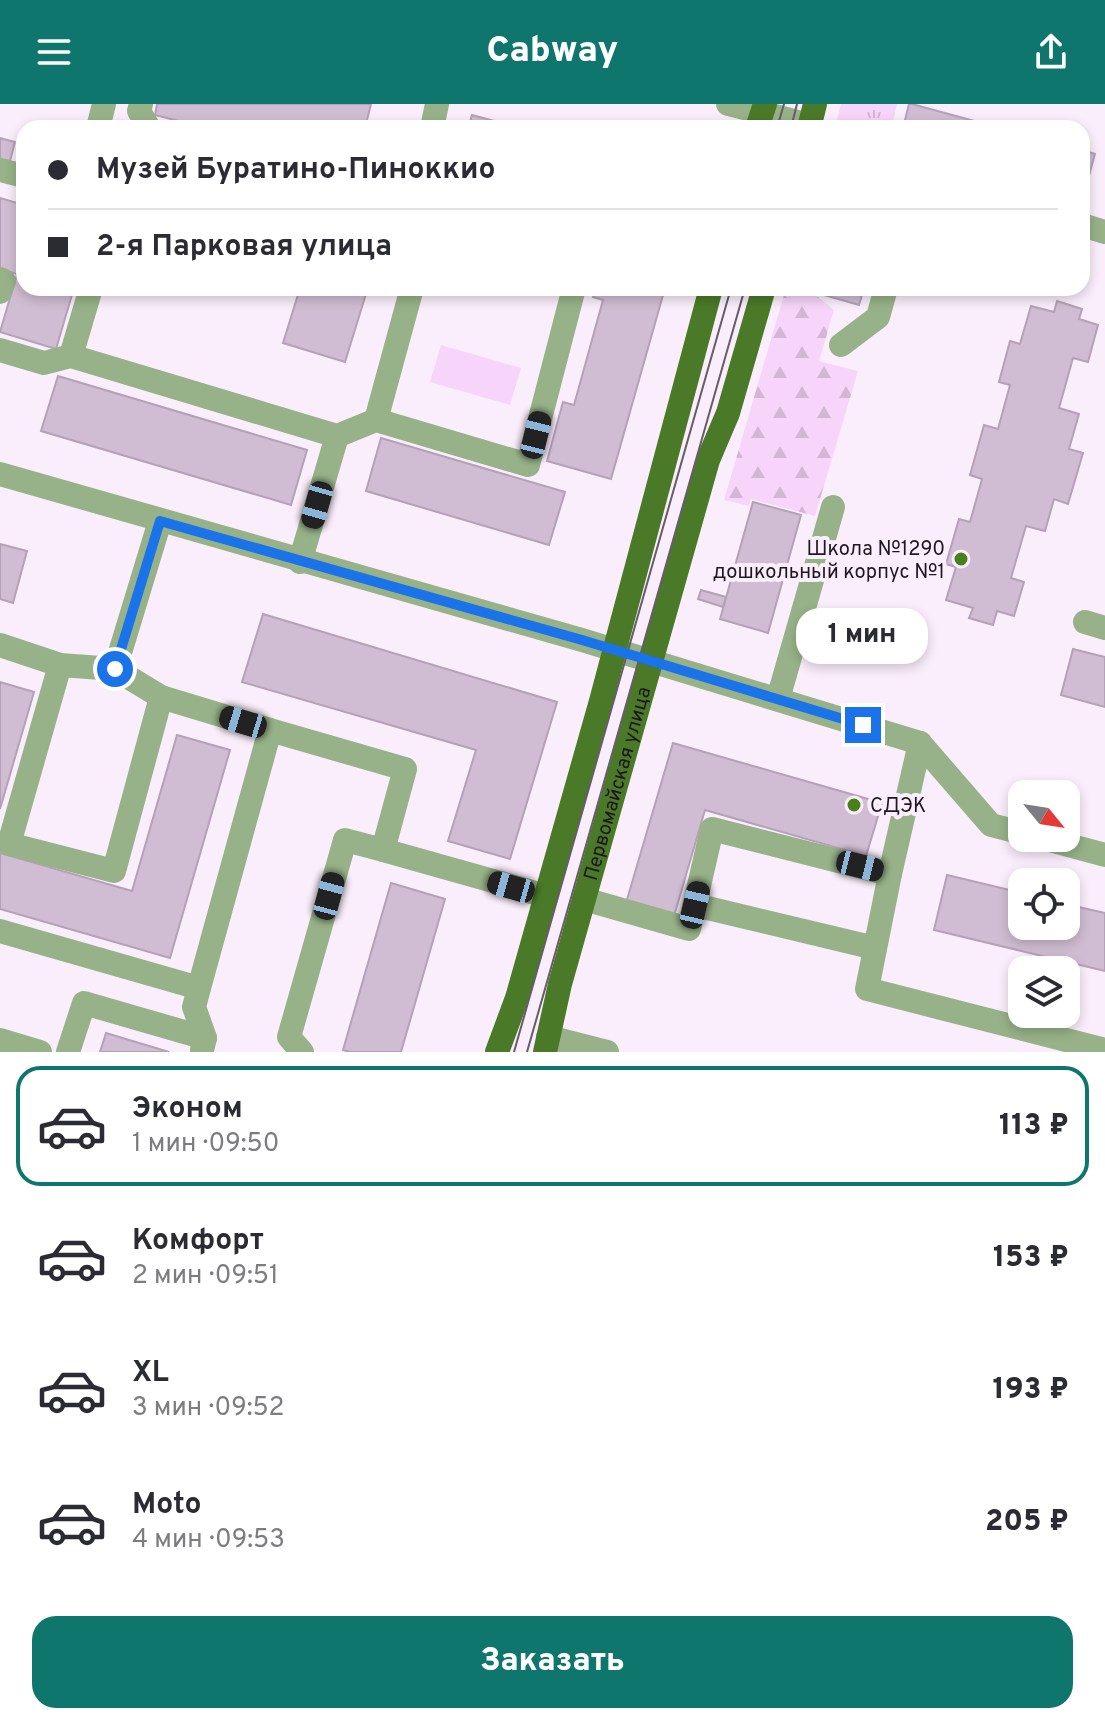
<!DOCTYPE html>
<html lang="ru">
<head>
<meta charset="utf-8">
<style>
  :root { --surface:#fff; --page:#f2f2f3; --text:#2b2b33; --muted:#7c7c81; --line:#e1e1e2; --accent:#0f766e }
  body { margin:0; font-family:Overpass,sans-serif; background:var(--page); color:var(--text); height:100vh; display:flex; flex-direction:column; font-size:30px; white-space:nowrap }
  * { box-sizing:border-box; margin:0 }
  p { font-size:26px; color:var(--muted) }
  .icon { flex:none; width:44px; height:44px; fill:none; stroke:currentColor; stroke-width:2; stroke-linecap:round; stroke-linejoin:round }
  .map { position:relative; height:948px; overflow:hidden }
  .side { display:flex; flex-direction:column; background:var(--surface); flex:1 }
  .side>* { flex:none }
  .banner { position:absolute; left:16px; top:16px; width:1074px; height:176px; border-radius:24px; box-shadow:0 4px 12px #0003; display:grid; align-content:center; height:176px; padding:0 32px; background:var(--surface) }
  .needle { width:52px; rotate:120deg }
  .fabs { position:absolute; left:1008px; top:676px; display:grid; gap:16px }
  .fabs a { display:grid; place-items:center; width:72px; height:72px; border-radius:16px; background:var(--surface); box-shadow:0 4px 12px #0003; font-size:40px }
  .end { position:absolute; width:36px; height:36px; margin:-18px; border:10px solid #1a73e8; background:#fff; box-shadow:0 0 0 4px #fff }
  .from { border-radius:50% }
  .bubble { position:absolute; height:56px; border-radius:24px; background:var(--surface); box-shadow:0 4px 12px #0003; font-size:26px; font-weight:800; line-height:56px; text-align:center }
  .car { position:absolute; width:24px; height:48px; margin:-24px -12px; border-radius:10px; box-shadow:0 0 6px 2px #0007; background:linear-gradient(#222 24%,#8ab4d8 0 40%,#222 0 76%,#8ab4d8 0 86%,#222 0) }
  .banner b { display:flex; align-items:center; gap:28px; height:76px; font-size:30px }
  .banner b+b { border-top:2px solid var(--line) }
  .banner i { width:20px; height:20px; background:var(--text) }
  ul { padding:14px 0 0; list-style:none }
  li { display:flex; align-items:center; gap:24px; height:120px; margin:0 16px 12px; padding:0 16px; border:4px solid transparent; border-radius:24px }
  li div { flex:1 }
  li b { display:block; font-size:30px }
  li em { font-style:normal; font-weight:800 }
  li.active { border-color:var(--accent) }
  li>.icon { width:72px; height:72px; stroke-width:1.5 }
  .button { display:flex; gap:16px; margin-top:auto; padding:16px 32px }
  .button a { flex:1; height:92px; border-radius:24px; background:var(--accent); color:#fff; font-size:32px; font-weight:800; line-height:92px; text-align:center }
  header { display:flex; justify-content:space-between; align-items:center; height:104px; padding:0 32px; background:var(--accent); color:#fff; font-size:36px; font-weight:800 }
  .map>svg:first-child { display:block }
  .grass { fill:url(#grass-tufts) }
  .forest { fill:url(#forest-firs) }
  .pitch { fill:#f7d5fa }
  .building { fill:#d1bdd3; stroke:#b5a1b7; stroke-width:2 }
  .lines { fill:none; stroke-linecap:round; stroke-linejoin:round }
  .minor { stroke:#97b288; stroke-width:24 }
  .major { stroke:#4a7a28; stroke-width:24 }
  .tram { stroke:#665d67; stroke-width:2 }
  .route { stroke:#1a73e8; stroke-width:10 }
  .poi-dot { fill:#48811a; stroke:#fbeefc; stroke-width:3 }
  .labels { text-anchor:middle; stroke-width:8; stroke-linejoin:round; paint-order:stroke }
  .poi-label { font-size:20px; fill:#1e171f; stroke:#fbeefc; text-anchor:end }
  .street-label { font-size:20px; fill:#1e171f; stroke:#fbeefc }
</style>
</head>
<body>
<header><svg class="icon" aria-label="menu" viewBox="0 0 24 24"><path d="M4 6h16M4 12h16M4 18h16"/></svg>Cabway<svg class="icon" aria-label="share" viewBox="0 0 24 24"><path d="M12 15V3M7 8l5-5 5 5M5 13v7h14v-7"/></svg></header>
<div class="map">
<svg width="1105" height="948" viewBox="0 0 1105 948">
  <defs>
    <pattern id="grass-tufts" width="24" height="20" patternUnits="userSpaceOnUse" patternTransform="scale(2)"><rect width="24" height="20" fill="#f7d5fa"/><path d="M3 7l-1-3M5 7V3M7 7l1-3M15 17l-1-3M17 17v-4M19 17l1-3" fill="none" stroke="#d3b6d6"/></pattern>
    <pattern id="forest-firs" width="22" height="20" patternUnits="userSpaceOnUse" patternTransform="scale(2)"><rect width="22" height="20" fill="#f7d5fa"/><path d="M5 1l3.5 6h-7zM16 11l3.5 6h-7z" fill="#d3b6d6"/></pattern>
  </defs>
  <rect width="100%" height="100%" fill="#fbeefc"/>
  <polygon class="grass" points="841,0 897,0 892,22 835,24"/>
  <polygon class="forest" points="786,184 814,184 813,189 834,206 819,257 858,267 815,412 751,395 749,402 724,396"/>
  <polygon class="pitch" points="441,241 521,264 510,301 430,278"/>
  <g class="building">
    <polygon points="157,0 371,0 365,24 206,24 155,11"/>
    <polygon points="909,0 912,0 1000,24 903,24"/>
    <polygon points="472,11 520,24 468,24"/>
    <polygon points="0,34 15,38 8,65 0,63"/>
    <polygon points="1082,46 1095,50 1082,97"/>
    <polygon points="0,94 24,101 24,184 74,184 56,245 0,228 17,170 0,165"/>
    <polygon points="300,184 347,184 366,190 345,258 283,239"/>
    <polygon points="596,184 665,184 611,375 547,357 563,298 574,301 603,196 593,193"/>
    <polygon points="816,184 864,184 859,201 814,188"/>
    <polygon points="1057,197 1082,205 1079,215 1098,221 1088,258 1073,254 1059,304 1079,310 1069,345 1083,349 1068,400 1054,395 1045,427 1026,422 1011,474 1024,478 1014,512 997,507 993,521 969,514 973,504 946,496 956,463 946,460 959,415 970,418 982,375 970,371 984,321 998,325 1010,281 999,278 1010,237 1020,240 1031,202 1054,208"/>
    <polygon points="58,272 307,346 291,401 41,327"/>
    <polygon points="381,334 565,388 549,441 366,387"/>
    <polygon points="753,398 801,411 768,529 720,515"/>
    <polygon points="0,440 27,447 13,499 0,495"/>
    <polygon points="701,486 726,493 723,503 698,495"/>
    <polygon points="263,510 557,598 510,755 448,737 476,646 242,578"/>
    <polygon points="1073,545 1105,553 1105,603 1061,591"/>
    <polygon points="0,578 34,588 0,705"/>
    <polygon points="177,631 230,646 170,854 0,805 0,749 132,787"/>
    <polygon points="673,639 882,699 866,752 705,706 674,812 626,799"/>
    <polygon points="947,771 1022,789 1022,822 1066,822 1066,800 1105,809 1105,867 934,826"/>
    <polygon points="391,779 445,795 401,948 350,948 343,946"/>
    <polygon points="106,929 169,948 100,948"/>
  </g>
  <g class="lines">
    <g class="minor">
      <polyline points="141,0 139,7 149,24"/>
      <polyline points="728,0 810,21"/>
      <polyline points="98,24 104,0"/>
      <polyline points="432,24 437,0"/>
      <polyline points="0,66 24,72"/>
      <polyline points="1082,121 1105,128"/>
      <polyline points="0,175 4,177 0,188"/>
      <polyline points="841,241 878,213 886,184"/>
      <polyline points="0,246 44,259 71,252 337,332 300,458"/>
      <polyline points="71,252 91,184"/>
      <polyline points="376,316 412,184"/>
      <polyline points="337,332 376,316 528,361 574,184"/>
      <polyline points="0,370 582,536 920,639"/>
      <polyline points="1085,518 1105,524"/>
      <polyline points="0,541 60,561 115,565 160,417"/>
      <polyline points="60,561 9,740 114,767 161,593"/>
      <polyline points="115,565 161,593 270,626"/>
      <polyline points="778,595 833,403"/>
      <polyline points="920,639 991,721 1022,729"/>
      <polyline points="1042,734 1105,751"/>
      <polyline points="890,770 867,885 1105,946"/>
      <polyline points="584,795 689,825 712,725 890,770 920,639"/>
      <polyline points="695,801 875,844"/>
      <polyline points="0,827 199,884 270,626 405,665 383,746 546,792"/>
      <polyline points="199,884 194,903 205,934 202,946"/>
      <polyline points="548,933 607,948"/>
      <polyline points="0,936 40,948"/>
      <polyline points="68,948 84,899 205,934"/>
      <polyline points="302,948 289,933 345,736 383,746"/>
    </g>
    <g class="major">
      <polyline points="757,24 765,0"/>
      <polyline points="809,24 815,0"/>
      <polyline points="497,948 517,894 601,597 711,184"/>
      <path id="s1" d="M545 948 560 880 708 356 728 309 764 184"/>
    </g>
    <g class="tram">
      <polyline points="777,24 784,0"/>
      <polyline points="791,24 797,0"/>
      <polyline points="514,948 731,184"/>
      <polyline points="527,948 745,184"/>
    </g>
  </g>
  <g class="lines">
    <polyline class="route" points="115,565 160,417 582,536 863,621"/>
  </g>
  <g class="poi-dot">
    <circle cx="961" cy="455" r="8"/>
    <circle cx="854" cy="701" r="8"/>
  </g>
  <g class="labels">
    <g class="poi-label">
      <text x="945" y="451">Школа №1290<tspan x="945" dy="23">дошкольный корпус №1</tspan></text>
      <text x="870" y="708" text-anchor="start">СДЭК</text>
    </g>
    <g class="street-label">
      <text dy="7" stroke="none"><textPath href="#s1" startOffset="278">Первомайская улица</textPath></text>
    </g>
  </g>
</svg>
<div class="fabs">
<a><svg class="needle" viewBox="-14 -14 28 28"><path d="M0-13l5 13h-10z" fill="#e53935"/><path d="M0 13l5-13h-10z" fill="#7c7c81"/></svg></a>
<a><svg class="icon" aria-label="locate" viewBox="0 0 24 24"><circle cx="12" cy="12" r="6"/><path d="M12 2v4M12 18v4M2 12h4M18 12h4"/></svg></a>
<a><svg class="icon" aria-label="layers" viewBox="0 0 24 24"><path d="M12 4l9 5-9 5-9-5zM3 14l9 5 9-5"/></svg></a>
</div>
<i class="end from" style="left:115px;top:565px"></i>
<i class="end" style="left:863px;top:621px"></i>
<div class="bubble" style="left:796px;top:504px;width:132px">1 мин</div>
<i class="car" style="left:536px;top:331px;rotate:14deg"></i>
<i class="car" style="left:317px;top:401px;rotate:196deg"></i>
<i class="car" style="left:243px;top:618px;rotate:287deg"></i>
<i class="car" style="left:860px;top:762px;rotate:104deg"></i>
<i class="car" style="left:511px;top:783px;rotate:286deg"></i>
<i class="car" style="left:329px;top:792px;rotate:15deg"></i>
<i class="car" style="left:695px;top:801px;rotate:13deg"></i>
<div class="banner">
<b><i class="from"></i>Музей Буратино-Пиноккио</b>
<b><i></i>2-я Парковая улица</b>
</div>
</div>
<section class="side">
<ul>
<li class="active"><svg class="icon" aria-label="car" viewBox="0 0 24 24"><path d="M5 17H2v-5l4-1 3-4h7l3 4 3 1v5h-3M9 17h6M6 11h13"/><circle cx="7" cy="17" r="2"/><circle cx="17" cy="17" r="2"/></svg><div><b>Эконом</b><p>1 мин · 09:50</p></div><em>113 ₽</em></li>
<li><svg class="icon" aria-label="car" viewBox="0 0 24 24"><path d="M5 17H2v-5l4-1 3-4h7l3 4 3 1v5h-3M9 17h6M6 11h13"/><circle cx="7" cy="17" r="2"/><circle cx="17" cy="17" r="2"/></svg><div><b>Комфорт</b><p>2 мин · 09:51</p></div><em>153 ₽</em></li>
<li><svg class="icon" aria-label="car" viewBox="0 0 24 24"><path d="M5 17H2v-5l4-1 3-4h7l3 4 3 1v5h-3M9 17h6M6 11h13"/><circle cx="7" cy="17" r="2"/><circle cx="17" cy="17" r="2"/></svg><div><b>XL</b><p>3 мин · 09:52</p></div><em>193 ₽</em></li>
<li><svg class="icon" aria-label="car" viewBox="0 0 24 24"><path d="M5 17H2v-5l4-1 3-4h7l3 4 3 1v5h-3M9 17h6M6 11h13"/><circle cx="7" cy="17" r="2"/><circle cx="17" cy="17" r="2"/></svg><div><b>Moto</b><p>4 мин · 09:53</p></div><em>205 ₽</em></li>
</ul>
<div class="button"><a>Заказать</a></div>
</section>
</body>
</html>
